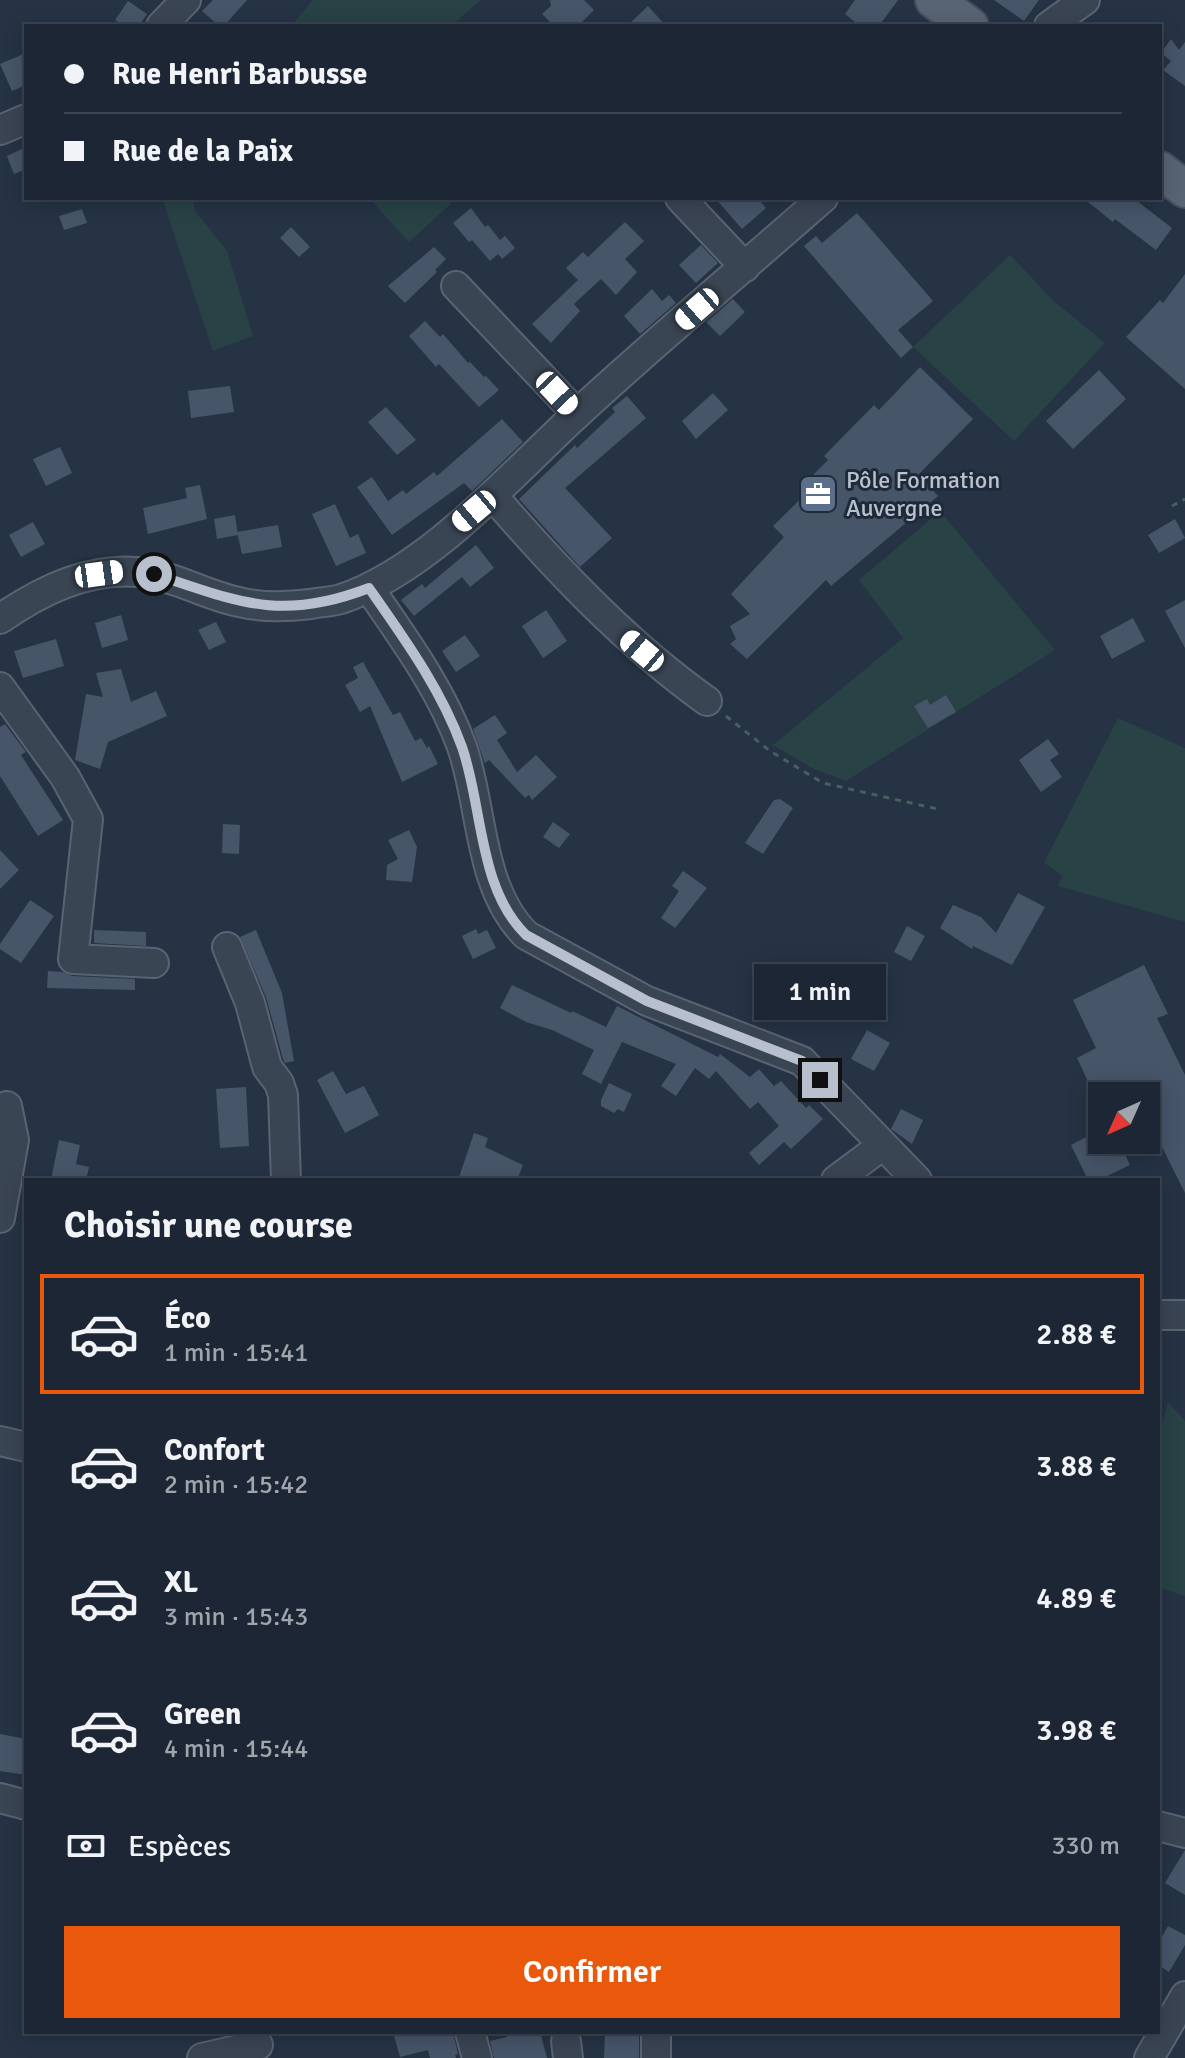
<!DOCTYPE html>
<html lang="fr">
<head>
<meta charset="utf-8">
<style>
  :root { --surface:#1c2634; --page:#293240; --text:#f1f3f6; --muted:#a0a5ac; --line:#3a434f; --accent:#ea580c }
  body { margin:0; font-family:Signika,sans-serif; background:var(--page); color:var(--text); height:100vh; display:flex; flex-direction:column; font-size:30px; white-space:nowrap }
  * { box-sizing:border-box; margin:0 }
  p { font-size:26px; color:var(--muted) }
  .icon { flex:none; width:44px; height:44px; fill:none; stroke:currentColor; stroke-width:2; stroke-linecap:round; stroke-linejoin:round }
  .map { position:relative; flex:1; overflow:hidden }
  .sheet { position:absolute; left:24px; top:1178px; width:1136px; height:856px; display:flex; flex-direction:column; background:var(--surface); border-radius:0px; box-shadow:0 4px 20px #0003,0 0 0 2px var(--line) }
  .sheet>* { flex:none }
  .top-card { position:absolute; left:24px; top:24px; width:1138px; height:176px; border-radius:0px; box-shadow:0 4px 20px #0003,0 0 0 2px var(--line); display:grid; align-content:center; height:176px; padding:0 40px; background:var(--surface) }
  .needle { width:52px; rotate:225deg }
  .buttons { position:absolute; left:1088px; top:1082px; display:grid; gap:16px }
  .buttons a { display:grid; place-items:center; width:72px; height:72px; border-radius:0px; background:var(--surface); box-shadow:0 4px 20px #0003,0 0 0 2px var(--line); font-size:40px }
  .end { position:absolute; width:36px; height:36px; margin:-18px; border:10px solid #b8c0cd; background:#111; box-shadow:0 0 0 4px #111 }
  .from { border-radius:50% }
  .bubble { position:absolute; height:56px; border-radius:0px; background:var(--surface); box-shadow:0 4px 20px #0003,0 0 0 2px var(--line); font-size:26px; font-weight:600; line-height:56px; text-align:center }
  .car { position:absolute; width:24px; height:48px; margin:-24px -12px; border-radius:10px; box-shadow:0 0 6px 2px #0007; background:linear-gradient(#fff 24%,#345 0 40%,#fff 0 76%,#345 0 86%,#fff 0) }
  .top-card b { display:flex; align-items:center; gap:28px; height:76px; font-size:30px }
  .top-card b+b { border-top:2px solid var(--line) }
  .top-card i { width:20px; height:20px; background:var(--text) }
  ul { padding:0; list-style:none }
  li { display:flex; align-items:center; gap:24px; height:120px; margin:0 16px 12px; padding:0 24px; border:4px solid transparent; border-radius:0px }
  li div { flex:1 }
  li b { display:block; font-size:30px }
  li em { font-style:normal; font-weight:600 }
  li.on { border-color:var(--accent) }
  li>.icon { width:72px; height:72px; stroke-width:1.5 }
  h2 { padding:0 40px; font-size:36px; line-height:96px }
  .pay { display:flex; align-items:center; gap:20px; height:88px; padding:0 40px; font-size:30px }
  .pay p { margin-inline-start:auto }
  .cta { display:flex; gap:16px; margin-top:auto; padding:16px 40px }
  .cta a { flex:1; height:92px; border-radius:0px; background:var(--accent); color:#fff; font-size:32px; font-weight:600; line-height:92px; text-align:center }
  .map>svg:first-child { display:block }
  .green { fill:#284245 }
  .building { fill:#475569 }
  .lines { fill:none; stroke-linecap:round; stroke-linejoin:round }
  .minor-casing { stroke:#596371; stroke-width:32 }
  .major-casing { stroke:#444e5d; stroke-width:40 }
  .path { stroke:#465f61; stroke-width:3; stroke-dasharray:6 6; stroke-linecap:butt }
  .minor { stroke:#3a4554; stroke-width:28 }
  .major { stroke:#586474; stroke-width:36 }
  .route { stroke:#b8c0cd; stroke-width:10 }
  .labels { text-anchor:middle; stroke-width:6; stroke-linejoin:round; paint-order:stroke }
  .poi-label { font-size:24px; fill:#b8c0cd; stroke:#1f2a39; text-anchor:start }
</style>
</head>
<body>
<div class="map">
<svg width="1185" height="2058" viewBox="0 0 1185 2058">
  <rect width="100%" height="100%" fill="#253345"/>
  <g class="green">
    <polygon points="313,0 481,0 451,26 291,26"/>
    <polygon points="162,198 199,198 193,202 196,212 227,251 253,336 213,351"/>
    <polygon points="369,198 457,198 409,242"/>
    <polygon points="1010,255 1055,302 1105,343 1014,441 913,347"/>
    <polygon points="940,511 1055,650 846,781 814,769 773,745 903,638 859,580"/>
    <polygon points="1118,718 1185,748 1185,922 1058,886 1062,875 1044,863"/>
    <polygon points="1168,1402 1185,1421 1185,1596 1158,1587 1158,1439"/>
  </g>
  <g class="building">
    <polygon points="213,0 247,0 224,26 219,26 202,11"/>
    <polygon points="550,0 584,0 594,10 578,26 554,26 542,14 551,6"/>
    <polygon points="855,0 898,0 879,26 860,26 845,14"/>
    <polygon points="994,0 1039,0 1024,21"/>
    <polygon points="128,1 147,14 139,26 125,26 115,20"/>
    <polygon points="648,6 666,26 627,26"/>
    <polygon points="1171,39 1179,50 1185,42 1185,86 1163,70 1171,61 1161,53"/>
    <polygon points="26,53 26,85 12,91 0,64"/>
    <polygon points="26,147 26,169 14,174 7,156"/>
    <polygon points="715,198 757,198 766,208 742,229"/>
    <polygon points="1083,198 1133,198 1172,228 1156,250 1115,219 1113,222"/>
    <polygon points="471,208 485,227 488,225 500,240 505,236 515,248 502,259 498,254 490,261 472,240 469,242 453,223"/>
    <polygon points="82,209 87,223 64,230 59,216"/>
    <polygon points="857,213 933,301 898,330 913,347 901,358 804,246 816,236 822,243"/>
    <polygon points="625,222 644,241 625,259 637,272 616,295 601,279 574,304 580,311 551,343 532,324 578,280 566,268 583,252 588,257"/>
    <polygon points="291,227 310,247 299,257 280,238"/>
    <polygon points="701,245 718,263 696,283 679,265"/>
    <polygon points="434,247 446,259 435,270 437,272 405,303 388,286"/>
    <polygon points="1185,274 1185,389 1126,337 1160,300 1163,303"/>
    <polygon points="652,289 662,301 669,295 676,303 640,334 624,316"/>
    <polygon points="733,299 745,312 720,336 706,322"/>
    <polygon points="425,321 440,337 443,334 468,363 470,362 484,377 486,376 499,390 479,407 439,364 436,367 409,336"/>
    <polygon points="920,367 973,419 919,474 938,496 831,586 826,580 747,659 730,644 736,639 730,626 750,614 731,594 784,537 773,526 817,483 811,477 828,460 824,456 874,405 879,410"/>
    <polygon points="1099,370 1126,399 1073,449 1046,421"/>
    <polygon points="230,386 234,412 191,418 188,391"/>
    <polygon points="713,393 728,410 696,439 682,421"/>
    <polygon points="627,396 646,418 565,488 612,538 580,567 519,499 575,445 577,448 615,412 612,408"/>
    <polygon points="386,407 416,440 397,455 368,422"/>
    <polygon points="502,419 523,442 472,491 464,483 392,535 357,487 372,477 388,501 403,490 406,494 434,472 437,476"/>
    <polygon points="60,447 72,473 46,486 33,459"/>
    <polygon points="200,485 207,519 148,534 143,508 187,498 185,488"/>
    <polygon points="335,504 350,538 358,534 366,553 336,566 312,514"/>
    <polygon points="235,515 238,535 217,539 214,519"/>
    <polygon points="1175,519 1185,538 1159,553 1148,535"/>
    <polygon points="33,522 45,544 21,557 9,535"/>
    <polygon points="278,525 282,547 242,554 237,532"/>
    <polygon points="476,545 494,568 470,587 462,577 414,616 401,600 422,584 425,588"/>
    <polygon points="1185,600 1185,648 1165,611"/>
    <polygon points="546,610 567,641 543,658 522,626"/>
    <polygon points="121,615 128,640 102,648 95,623"/>
    <polygon points="1133,618 1145,641 1112,659 1100,636"/>
    <polygon points="216,622 226,642 209,650 198,630"/>
    <polygon points="465,635 480,656 456,672 442,651"/>
    <polygon points="56,639 64,666 23,678 14,651"/>
    <polygon points="363,662 393,715 400,712 415,741 421,738 427,748 429,746 438,764 402,782 370,706 360,712 345,685 358,678 353,667"/>
    <polygon points="121,669 131,702 156,691 167,716 108,742 100,769 75,760 86,694 103,697 96,673"/>
    <polygon points="946,695 956,712 928,728 914,706 927,699 930,705"/>
    <polygon points="495,715 507,733 497,740 517,772 536,755 557,777 532,800 529,795 525,798 489,760 485,763 484,761 473,729"/>
    <polygon points="5,724 26,752 21,755 63,820 38,836 0,776 0,727"/>
    <polygon points="1048,739 1059,754 1050,760 1062,777 1041,792 1019,760"/>
    <polygon points="780,799 793,808 763,854 745,843 774,800"/>
    <polygon points="553,822 570,834 559,848 543,837"/>
    <polygon points="223,824 240,825 239,854 222,853"/>
    <polygon points="409,830 417,847 412,882 386,880 387,865 398,859 388,840"/>
    <polygon points="0,850 19,870 0,889"/>
    <polygon points="683,871 707,888 675,928 661,918 679,891 672,886"/>
    <polygon points="1018,893 1045,907 1012,965 973,946 972,949 940,928 953,905 981,917 996,933"/>
    <polygon points="30,900 54,916 21,963 0,949 0,944"/>
    <polygon points="907,926 925,936 911,961 894,952"/>
    <polygon points="476,929 478,934 487,930 496,948 473,959 462,936"/>
    <polygon points="94,930 146,932 146,946 94,943"/>
    <polygon points="256,930 282,993 294,1061 285,1063 283,1059 266,997 240,937"/>
    <polygon points="1144,965 1168,1014 1157,1018 1185,1075 1185,1193 1146,1115 1146,1096 1095,1096 1077,1058 1096,1048 1073,1000"/>
    <polygon points="48,971 62,972 72,976 135,979 135,990 47,988"/>
    <polygon points="780,978 809,996 795,1020 768,999"/>
    <polygon points="512,985 571,1013 572,1011 606,1027 617,1006 718,1057 720,1054 750,1077 759,1069 774,1086 781,1081 806,1108 809,1105 823,1119 791,1149 784,1142 759,1165 749,1153 779,1126 758,1102 750,1109 716,1071 709,1079 695,1068 676,1096 661,1086 676,1064 622,1042 601,1084 582,1074 594,1050 552,1030 526,1022 500,1008"/>
    <polygon points="867,1030 890,1043 874,1071 851,1059"/>
    <polygon points="333,1071 346,1094 364,1086 379,1115 345,1133 317,1080"/>
    <polygon points="609,1083 632,1094 624,1112 618,1109 614,1113 601,1106 601,1100"/>
    <polygon points="246,1087 249,1146 220,1148 216,1089"/>
    <polygon points="901,1109 923,1120 912,1144 891,1129"/>
    <polygon points="1102,1129 1102,1140 1118,1140 1130,1165 1099,1180 1088,1180 1071,1145"/>
    <polygon points="474,1133 488,1138 485,1147 523,1165 517,1180 458,1180"/>
    <polygon points="59,1140 80,1145 76,1164 89,1167 86,1180 51,1180"/>
    <polygon points="0,1734 26,1739 26,1775 0,1771"/>
    <polygon points="1185,1850 1185,1895 1165,1883"/>
    <polygon points="1168,1926 1185,1935 1185,1945 1169,1972 1158,1965 1158,1943"/>
    <polygon points="393,2032 453,2032 458,2054 455,2055 456,2058 430,2058 428,2050 400,2057"/>
    <polygon points="506,2032 540,2032 547,2058 494,2058 490,2041 507,2037"/>
    <polygon points="605,2032 639,2032 639,2058 604,2058"/>
  </g>
  <g class="lines">
    <g class="minor-casing">
      <g id="minor">
        <polyline points="161,26 186,0"/>
        <polyline points="1049,26 1085,0"/>
        <polyline points="0,130 26,119"/>
        <polyline points="680,198 745,267"/>
        <polyline points="456,286 577,414"/>
        <path d="M493 496C558 571 626 643 707 701"/>
        <path d="M369 588C404 639 441 689 462 747 483 808 478 887 526 935L647 1001 802 1061 917 1180"/>
        <path d="M0 619C44 588 97 563 152 574 182 580 209 596 239 602 263 608 286 607 311 604 320 602 331 602 341 599 428 570 510 476 577 414 657 340 741 270 823 198"/>
        <polyline points="0,687 65,777 88,819 73,959 154,963"/>
        <polyline points="227,947 250,1003 267,1067 279,1083 283,1095 286,1180"/>
        <polyline points="836,1180 883,1145"/>
        <polyline points="0,1218 14,1140 7,1106"/>
        <polyline points="1158,1315 1185,1315"/>
        <polyline points="0,1441 26,1447"/>
        <polyline points="0,1798 26,1805"/>
        <polyline points="1158,1826 1185,1833"/>
        <polyline points="470,2032 477,2058"/>
        <polyline points="566,2041 568,2058"/>
        <polyline points="202,2058 258,2045"/>
        <polyline points="656,2058 656,2032"/>
        <polyline points="1149,2058 1185,1996"/>
      </g>
    </g>
    <g class="major-casing">
      <g id="major">
        <polyline points="934,0 970,26"/>
        <polyline points="1160,170 1185,189"/>
      </g>
    </g>
    <g class="path">
      <polyline points="1172,506 1185,499"/>
      <polyline points="726,716 770,751 823,783 942,810"/>
    </g>
    <use href="#minor" class="minor"/>
    <use href="#major" class="major"/>
  </g>
  <g class="lines">
    <path class="route" d="M154 574C239 602 281 622 369 588 404 638 441 689 462 747 483 807 478 888 526 935L647 1001 802 1061 820 1080"/>
  </g>
  <defs>
    <g id="office-square" transform="scale(2)"><rect x="-9" y="-9" width="18" height="18" rx="4" fill="#5c6f8a" stroke="#1f2a39"/><path d="M-6-3h4V-5.5h4V-3h4V5H-6ZM-1-4.5V-3h2v-1.5ZM-6 0V1H6V0Z" fill="#fff"/></g>
  </defs>
  <g fill-rule="evenodd">
    <use href="#office-square" x="818" y="494"/>
  </g>
  <g class="labels">
    <g class="poi-label">
      <text x="846" y="488">Pôle Formation<tspan x="846" dy="28">Auvergne</tspan></text>
    </g>
  </g>
</svg>
<div class="buttons">
<a><svg class="needle" viewBox="-14 -14 28 28"><path d="M0-13l5 13h-10z" fill="#e53935"/><path d="M0 13l5-13h-10z" fill="#a0a5ac"/></svg></a>
</div>
<i class="end from" style="left:154px;top:574px"></i>
<i class="end" style="left:820px;top:1080px"></i>
<div class="bubble" style="left:754px;top:964px;width:132px">1 min</div>
<i class="car" style="left:697px;top:309px;rotate:229deg"></i>
<i class="car" style="left:557px;top:393px;rotate:137deg"></i>
<i class="car" style="left:474px;top:511px;rotate:230deg"></i>
<i class="car" style="left:99px;top:574px;rotate:82deg"></i>
<i class="car" style="left:642px;top:651px;rotate:310deg"></i>
<div class="top-card">
<b><i class="from"></i>Rue Henri Barbusse</b>
<b><i></i>Rue de la Paix</b>
</div>
<section class="sheet">
<h2>Choisir une course</h2>
<ul>
<li class="on"><svg class="icon" aria-label="car" viewBox="0 0 24 24"><path d="M5 17H2v-5l4-1 3-4h7l3 4 3 1v5h-3M9 17h6M6 11h13"/><circle cx="7" cy="17" r="2"/><circle cx="17" cy="17" r="2"/></svg><div><b>Éco</b><p>1 min · 15:41</p></div><em>2.88 €</em></li>
<li><svg class="icon" aria-label="car" viewBox="0 0 24 24"><path d="M5 17H2v-5l4-1 3-4h7l3 4 3 1v5h-3M9 17h6M6 11h13"/><circle cx="7" cy="17" r="2"/><circle cx="17" cy="17" r="2"/></svg><div><b>Confort</b><p>2 min · 15:42</p></div><em>3.88 €</em></li>
<li><svg class="icon" aria-label="car" viewBox="0 0 24 24"><path d="M5 17H2v-5l4-1 3-4h7l3 4 3 1v5h-3M9 17h6M6 11h13"/><circle cx="7" cy="17" r="2"/><circle cx="17" cy="17" r="2"/></svg><div><b>XL</b><p>3 min · 15:43</p></div><em>4.89 €</em></li>
<li><svg class="icon" aria-label="car" viewBox="0 0 24 24"><path d="M5 17H2v-5l4-1 3-4h7l3 4 3 1v5h-3M9 17h6M6 11h13"/><circle cx="7" cy="17" r="2"/><circle cx="17" cy="17" r="2"/></svg><div><b>Green</b><p>4 min · 15:44</p></div><em>3.98 €</em></li>
</ul>
<div class="pay"><svg class="icon" aria-label="cash" viewBox="0 0 24 24"><path d="M3 7h18v10H3z"/><circle cx="12" cy="12" r="2"/></svg>Espèces<p>330 m</p></div>
<div class="cta"><a>Confirmer</a></div>
</section>
</div>
</body>
</html>
